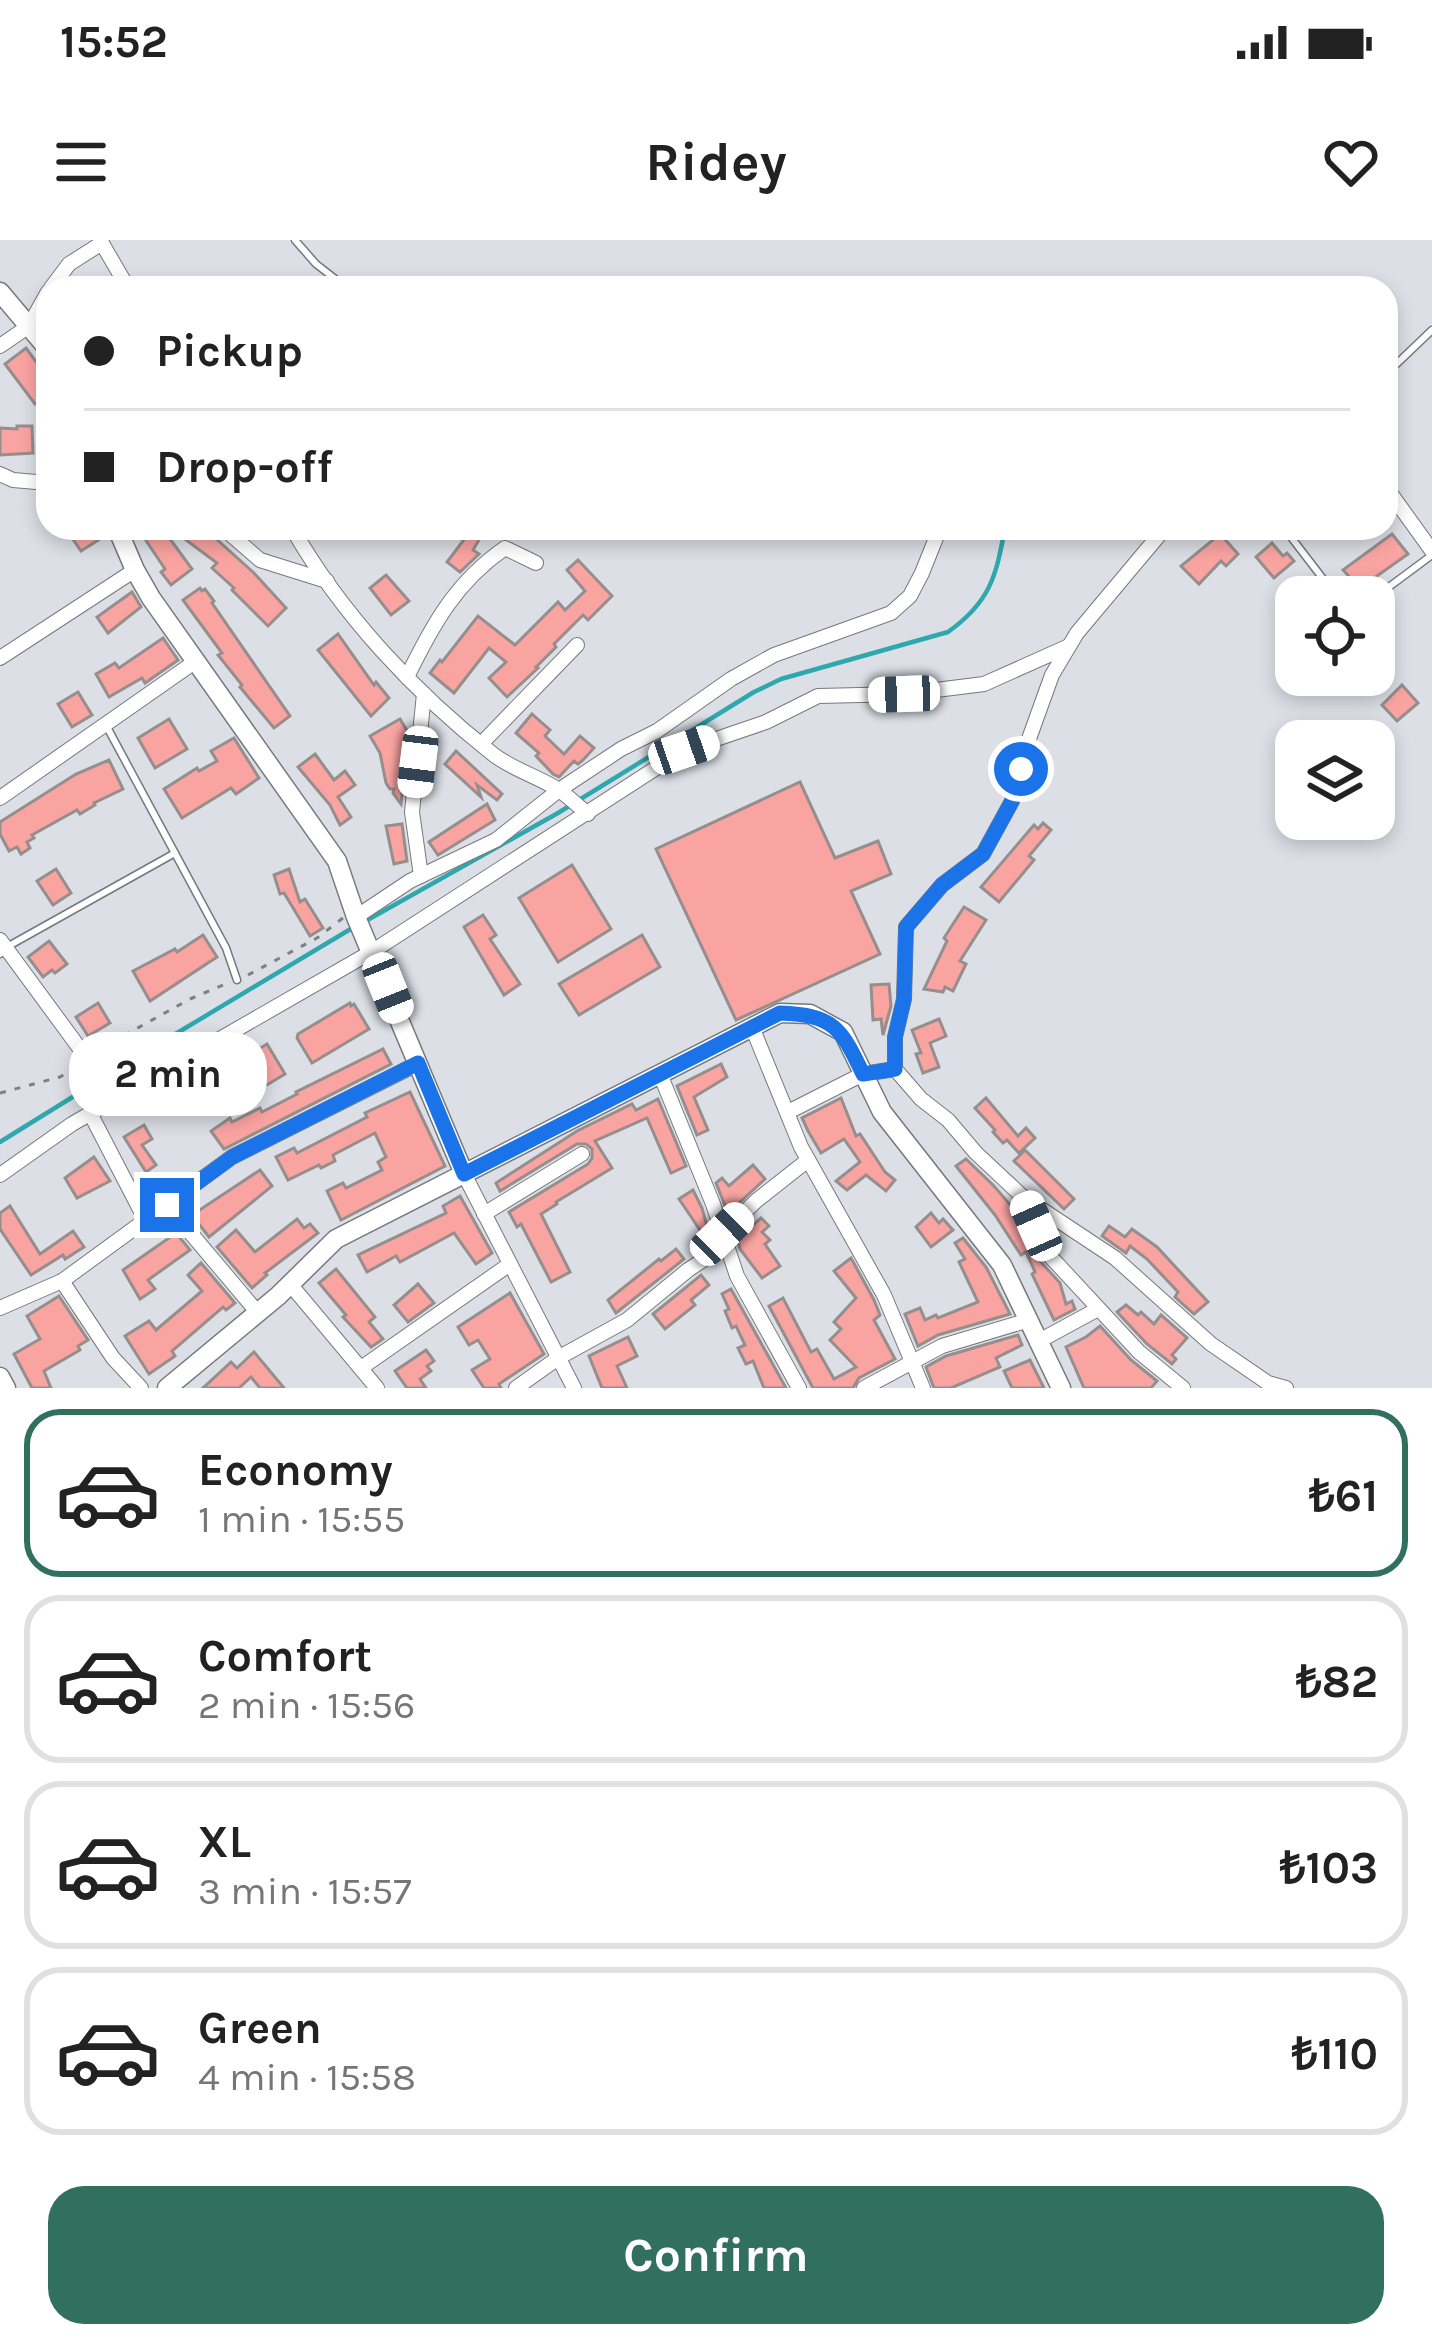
<!DOCTYPE html>
<html lang="en">
<head>
<meta charset="utf-8">
<style>
  :root { --surface:#fff; --page:#f6f6f6; --text:#222; --muted:#767676; --line:#e0e0e0; --accent:#31705d }
  body { margin:0; font-family:Karla,sans-serif; background:var(--page); color:var(--text); height:100vh; display:flex; flex-direction:column; font-size:45px; white-space:nowrap }
  * { box-sizing:border-box; margin:0 }
  p { font-size:39px; color:var(--muted) }
  .icon { flex:none; width:66px; height:66px; fill:none; stroke:currentColor; stroke-width:2; stroke-linecap:round; stroke-linejoin:round }
  .map { position:relative; height:1148px; overflow:hidden }
  .drawer { display:flex; flex-direction:column; background:var(--surface); flex:1 }
  .drawer>* { flex:none }
  .banner { position:absolute; left:36px; top:36px; width:1362px; height:264px; border-radius:36px; box-shadow:0 6px 18px #0003; display:grid; align-content:center; height:264px; padding:0 48px; background:var(--surface) }
  .buttons { position:absolute; left:1275px; top:336px; display:grid; gap:24px }
  .buttons a { display:grid; place-items:center; width:120px; height:120px; border-radius:24px; background:var(--surface); box-shadow:0 6px 18px #0003; font-size:60px }
  .end { position:absolute; width:54px; height:54px; margin:-27px; border:15px solid #1a73e8; background:#fff; box-shadow:0 0 0 6px #fff }
  .from { border-radius:50% }
  .bubble { position:absolute; height:84px; border-radius:36px; background:var(--surface); box-shadow:0 6px 18px #0003; font-size:39px; font-weight:700; line-height:84px; text-align:center }
  .car { position:absolute; width:36px; height:72px; margin:-36px -18px; border-radius:15px; box-shadow:0 0 9px 3px #0007; background:linear-gradient(#fff 24%,#345 0 40%,#fff 0 76%,#345 0 86%,#fff 0) }
  .banner b { display:flex; align-items:center; gap:42px; height:114px; font-size:45px }
  .banner b+b { border-top:3px solid var(--line) }
  .banner i { width:30px; height:30px; background:var(--text) }
  ul { padding:21px 0 0; list-style:none }
  li { display:flex; align-items:center; gap:36px; height:168px; margin:0 24px 18px; padding:0 24px; border:6px solid var(--line); border-radius:36px }
  li div { flex:1 }
  li b { display:block; font-size:45px }
  li em { font-style:normal; font-weight:700 }
  li.selected { border-color:var(--accent) }
  li>.icon { width:108px; height:108px; stroke-width:1.5 }
  .primary-button { display:flex; gap:24px; margin-top:auto; padding:24px 48px }
  .primary-button a { flex:1; height:138px; border-radius:36px; background:var(--accent); color:#fff; font-size:48px; font-weight:700; line-height:138px; text-align:center }
  .status { display:flex; justify-content:space-between; align-items:center; height:84px; padding:0 60px; background:var(--surface); direction:ltr }
  .status svg { height:33px; fill:currentColor }
  header { display:flex; justify-content:space-between; align-items:center; height:156px; padding:0 48px; background:var(--surface); font-size:54px; font-weight:700 }
  .map>svg:first-child { display:block }
  .lines { fill:none; stroke-linecap:round; stroke-linejoin:round }
  .stream { stroke:#2ea8ae; stroke-width:4.5 }
  .building { fill:#faa4a2; stroke:#958e8d; stroke-width:3 }
  .lane-casing { stroke:#75787e; stroke-width:9 }
  .street-casing { stroke:#75787e; stroke-width:16 }
  .secondary-casing { stroke:#75787e; stroke-width:21 }
  .path { stroke:#7d8084; stroke-width:3; stroke-dasharray:6 9; stroke-linecap:butt }
  .lane { stroke:#fff; stroke-width:6 }
  .street { stroke:#fff; stroke-width:14 }
  .secondary { stroke:#fff; stroke-width:18 }
  .route { stroke:#1a73e8; stroke-width:15 }
</style>
</head>
<body>
<div class="status"><b>15:52</b><svg viewBox="0 0 49 12"><path d="M0 12V9h3v3zM5 12V6h3v6zM10 12V3h3v9zM15 12V0h3v12zM26 1h20v11H26zM47 4h2v5h-2z"/></svg></div>
<header><svg class="icon" aria-label="menu" viewBox="0 0 24 24"><path d="M4 6h16M4 12h16M4 18h16"/></svg>Ridey<svg class="icon" aria-label="heart" viewBox="0 0 24 24"><path d="M12 20l-8-8c-3-5 5-10 8-4 3-6 11-1 8 4z"/></svg></header>
<div class="map">
<svg width="1432" height="1148" viewBox="0 0 1432 1148">
  <rect width="100%" height="100%" fill="#dce0e6"/>
  <g class="lines">
    <g class="stream">
      <path d="M364 682 558 573 754 452 781 439 948 392C990 362 996 337 1005 288"/>
      <polyline points="0,902 142,814 354,687"/>
    </g>
  </g>
  <g class="building">
    <polygon points="26,108 48,138 48,156 35,164 5,124"/>
    <polygon points="17,186 32,186 33,213 0,215 0,188 17,189"/>
    <polygon points="80,288 97,288 103,297 81,311 70,295"/>
    <polygon points="162,288 192,329 171,345 161,332 165,329 145,299"/>
    <polygon points="170,288 204,288 254,333 286,368 268,386 232,350 234,348 212,328 217,323"/>
    <polygon points="469,288 476,288 483,293 473,310 479,314 460,332 447,322 466,297 464,296"/>
    <polygon points="1220,294 1238,314 1226,326 1221,321 1199,344 1181,326"/>
    <polygon points="1392,294 1408,314 1360,348 1343,330"/>
    <polygon points="1272,303 1283,316 1287,313 1294,321 1274,338 1256,317"/>
    <polygon points="578,320 612,356 588,380 583,375 554,404 556,407 536,427 538,428 507,457 489,438 506,422 489,408 454,453 430,433 440,420 442,422 478,376 515,405 558,362 565,370 585,351 567,330"/>
    <polygon points="386,335 409,361 391,375 370,348"/>
    <polygon points="200,348 202,351 205,349 214,361 212,363 290,476 274,488 240,447 242,445 218,415 222,413 183,360"/>
    <polygon points="132,352 141,367 108,393 97,377"/>
    <polygon points="338,394 374,445 376,442 389,458 371,476 318,410"/>
    <polygon points="163,398 178,420 145,443 142,438 109,457 96,434 115,423 119,428"/>
    <polygon points="1402,445 1418,463 1397,481 1382,465"/>
    <polygon points="78,452 92,475 72,487 58,464"/>
    <polygon points="532,474 550,490 545,496 564,514 580,496 594,508 583,520 578,524 574,521 559,537 553,534 536,516 539,513 516,493"/>
    <polygon points="169,479 187,509 155,528 138,498"/>
    <polygon points="400,479 409,494 406,496 408,501 401,564 393,553 394,549 390,549 386,543 380,513 370,496"/>
    <polygon points="234,498 259,538 236,554 231,548 182,578 164,549 197,528 199,531 217,521 211,511"/>
    <polygon points="456,511 502,554 497,560 477,545 481,557 445,524"/>
    <polygon points="315,514 334,540 345,531 355,545 338,557 351,577 340,585 330,565 298,527"/>
    <polygon points="109,520 123,549 94,563 95,565 80,574 77,570 32,595 34,598 27,602 30,608 21,614 17,607 9,611 0,594 0,582 76,534"/>
    <polygon points="800,542 835,618 878,601 891,634 851,651 880,714 736,780 656,609"/>
    <polygon points="487,564 495,580 438,615 429,602"/>
    <polygon points="1043,583 1051,590 1029,616 1034,620 999,662 981,647 1034,585 1038,589"/>
    <polygon points="402,584 407,621 394,624 386,586"/>
    <polygon points="572,625 611,689 558,722 519,658"/>
    <polygon points="56,629 71,653 53,665 37,641"/>
    <polygon points="289,629 300,662 305,659 323,688 310,696 284,653 280,654 274,635"/>
    <polygon points="964,667 986,680 960,721 966,724 953,751 945,747 943,752 924,749 947,701 944,698"/>
    <polygon points="483,675 496,695 490,699 520,744 504,755 464,687"/>
    <polygon points="203,695 217,717 150,761 133,731 175,709 177,712"/>
    <polygon points="642,695 660,727 579,775 559,744"/>
    <polygon points="49,701 67,724 55,733 52,730 43,737 28,717"/>
    <polygon points="889,744 891,766 883,795 881,779 873,780 871,745"/>
    <polygon points="98,763 110,783 88,796 76,777"/>
    <polygon points="350,763 351,766 354,764 369,789 312,823 297,798 298,794"/>
    <polygon points="939,779 946,796 930,803 939,827 923,833 916,814 921,813 912,790"/>
    <polygon points="267,804 285,834 232,866 214,837"/>
    <polygon points="383,809 391,824 224,909 211,891 230,878 232,882 260,868 262,872 297,854 296,852"/>
    <polygon points="721,824 727,837 694,857 708,890 697,895 677,846"/>
    <polygon points="410,852 445,926 341,980 327,951 343,943 346,948 382,930 378,922 386,917 375,893 333,915 335,921 321,928 319,925 288,940 276,917 294,908 297,913 367,877 365,873"/>
    <polygon points="841,858 856,896 860,894 885,932 895,940 886,951 866,935 847,950 836,941 860,922 844,899 821,913 808,891 802,878"/>
    <polygon points="986,858 1018,896 1026,888 1035,898 1019,913 1007,900 1003,903 993,892 995,890 975,868"/>
    <polygon points="658,859 686,926 671,933 647,878 595,901 612,928 556,962 557,964 541,974 570,1032 551,1042 521,984 517,987 509,972 588,924 592,918 592,909 586,904 577,904 500,951 496,943 577,891 632,864 636,870"/>
    <polygon points="144,885 152,899 142,905 156,925 146,932 124,897"/>
    <polygon points="1025,910 1074,959 1064,969 1014,921"/>
    <polygon points="94,917 110,941 77,958 65,938"/>
    <polygon points="966,919 993,945 1019,975 1039,1020 1060,1043 1066,1064 1072,1061 1075,1069 1054,1080 1032,1034 1035,1032 1026,1012 1021,1015 995,975 956,926"/>
    <polygon points="753,925 765,939 728,973 716,943 722,938 729,946"/>
    <polygon points="260,930 272,946 209,997 192,975"/>
    <polygon points="693,950 702,968 711,1001 707,994 704,996 679,959"/>
    <polygon points="460,956 492,1013 476,1024 454,993 400,1022 396,1016 367,1032 358,1015 446,973 443,966"/>
    <polygon points="10,966 40,1014 73,991 84,1007 65,1019 63,1015 31,1035 0,989 0,973"/>
    <polygon points="931,973 939,983 943,979 953,990 931,1007 916,987"/>
    <polygon points="761,978 769,986 762,992 770,1000 765,1004 780,1026 762,1038 740,1009 737,999"/>
    <polygon points="297,979 304,988 310,984 318,993 265,1033 267,1035 252,1048 217,1007 236,990 255,1012"/>
    <polygon points="1109,986 1125,997 1132,989 1157,1007 1208,1062 1194,1074 1175,1057 1178,1052 1147,1019 1130,1006 1126,1013 1102,996"/>
    <polygon points="176,993 190,1010 148,1040 155,1049 140,1059 123,1030"/>
    <polygon points="963,998 986,1027 1010,1074 938,1095 918,1106 905,1074 920,1068 925,1080 936,1075 938,1078 978,1062 959,1022 965,1019 955,1003"/>
    <polygon points="676,1009 684,1019 616,1073 608,1060 659,1019 661,1021"/>
    <polygon points="851,1018 874,1060 880,1075 874,1080 895,1119 859,1138 853,1148 813,1148 769,1066 783,1058 811,1112 817,1109 834,1139 856,1127 830,1100 841,1089 834,1082 856,1058 834,1031"/>
    <polygon points="201,1023 235,1063 226,1070 223,1067 172,1111 175,1116 149,1134 125,1096 149,1081 156,1090 202,1051 188,1035"/>
    <polygon points="336,1029 375,1077 369,1082 383,1099 371,1107 343,1077 346,1075 319,1043"/>
    <polygon points="701,1035 709,1045 691,1060 695,1065 665,1089 653,1074"/>
    <polygon points="418,1044 434,1063 408,1082 394,1065"/>
    <polygon points="731,1049 786,1148 764,1148 753,1121 746,1124 738,1108 745,1105 736,1086 732,1088 725,1071 729,1069 722,1054"/>
    <polygon points="510,1053 544,1114 499,1144 501,1148 484,1148 472,1130 490,1119 478,1100 469,1105 458,1087"/>
    <polygon points="59,1056 88,1100 78,1106 80,1110 44,1131 51,1148 32,1148 14,1114 40,1099 27,1076"/>
    <polygon points="1126,1065 1138,1075 1141,1072 1154,1084 1161,1075 1187,1098 1172,1115 1176,1119 1172,1124 1147,1104 1117,1072"/>
    <polygon points="1100,1086 1131,1120 1157,1141 1151,1148 1084,1148 1066,1107 1086,1097"/>
    <polygon points="1018,1095 1022,1105 996,1118 1000,1127 951,1148 934,1148 926,1127 946,1116"/>
    <polygon points="628,1097 637,1116 617,1126 627,1148 602,1148 589,1116"/>
    <polygon points="426,1110 434,1121 427,1126 431,1131 420,1139 426,1148 407,1148 395,1131"/>
    <polygon points="254,1112 284,1148 260,1148 251,1137 239,1148 203,1148 231,1122 237,1128"/>
    <polygon points="1030,1120 1044,1148 1012,1148 1004,1131"/>
  </g>
  <g class="lines">
    <g class="lane-casing">
      <g id="lane">
        <polyline points="295,0 316,24 347,48"/>
        <polyline points="1386,134 1432,90"/>
        <polyline points="1284,288 1337,357"/>
        <polyline points="1374,358 1432,315"/>
        <polyline points="1291,418 1296,414"/>
        <polyline points="107,487 226,708 237,740"/>
        <polyline points="0,714 5,708 175,613"/>
      </g>
    </g>
    <g class="street-casing">
      <g id="street">
        <polyline points="100,0 128,48"/>
        <polyline points="51,48 69,24 102,3"/>
        <polyline points="0,106 29,86 48,52"/>
        <polyline points="0,234 13,240 48,243"/>
        <polyline points="1386,247 1432,311"/>
        <polyline points="223,288 260,320 327,341"/>
        <path d="M292 288C342 375 415 453 494 515 514 530 539 537 559 550 569 557 578 566 588 574"/>
        <polyline points="0,418 135,330"/>
        <path d="M407 437C433 384 456 342 505 308L536 323"/>
        <polyline points="481,504 577,405"/>
        <polyline points="0,558 196,421"/>
        <polyline points="421,636 412,572 424,454"/>
        <polyline points="356,677 410,641 496,600 559,550 621,509 657,491 731,439 774,415 891,373 910,356 922,333 940,288"/>
        <polyline points="0,700 86,817"/>
        <polyline points="752,787 801,907 884,1055 923,1148"/>
        <polyline points="895,829 895,797 904,759 906,687 942,645 983,614 1012,561 1030,496 1052,435 1077,393 1165,288"/>
        <polyline points="660,834 713,964 737,1036 799,1148"/>
        <polyline points="788,872 863,834 895,829 921,859 948,880 976,913 1023,957 1115,1018 1211,1104 1268,1143 1286,1148"/>
        <polyline points="90,873 146,981"/>
        <polyline points="464,934 574,1148"/>
        <polyline points="0,935 72,884 373,711 684,510 766,482 818,456 904,454 984,444 1069,406"/>
        <polyline points="1023,957 1049,1015 1139,1112 1183,1148"/>
        <polyline points="167,965 258,1073"/>
        <polyline points="484,974 582,914"/>
        <polyline points="722,994 756,961 808,920"/>
        <polyline points="62,1041 113,1118 141,1148"/>
        <polyline points="290,1044 377,1148"/>
        <polyline points="0,1068 62,1041 232,917 419,823"/>
        <polyline points="1039,1101 1098,1069"/>
        <polyline points="361,1128 510,1024"/>
        <polyline points="516,1148 558,1118 627,1080 688,1030 727,1004"/>
        <polyline points="864,1148 942,1106 1029,1080"/>
      </g>
    </g>
    <g class="secondary-casing">
      <g id="secondary">
        <polyline points="0,52 48,109"/>
        <polyline points="117,288 135,330 151,358 337,621 356,677 464,934"/>
        <polyline points="0,1137 6,1148"/>
        <polyline points="167,1148 278,1056 336,999 780,773 810,774 843,792 882,872 1002,1025 1061,1148"/>
      </g>
    </g>
    <g class="path">
      <polyline points="248,735 317,698 343,678"/>
      <polyline points="98,810 190,759 228,743"/>
      <polyline points="0,853 60,837 77,827"/>
    </g>
    <use href="#lane" class="lane"/>
    <use href="#street" class="street"/>
    <use href="#secondary" class="secondary"/>
  </g>
  <g class="lines">
    <path class="route" d="M167 965 232 917 418 823 464 934 780 773C834 775 841 788 863 834L895 829V797L904 759 906 687 942 645 983 614 1012 561 1021 529"/>
  </g>
</svg>
<div class="buttons">
<a><svg class="icon" aria-label="locate" viewBox="0 0 24 24"><circle cx="12" cy="12" r="6"/><path d="M12 2v4M12 18v4M2 12h4M18 12h4"/></svg></a>
<a><svg class="icon" aria-label="layers" viewBox="0 0 24 24"><path d="M12 4l9 5-9 5-9-5zM3 14l9 5 9-5"/></svg></a>
</div>
<i class="end from" style="left:1021px;top:529px"></i>
<i class="end" style="left:167px;top:965px"></i>
<div class="bubble" style="left:69px;top:792px;width:198px">2 min</div>
<i class="car" style="left:904px;top:454px;rotate:268deg"></i>
<i class="car" style="left:684px;top:510px;rotate:71deg"></i>
<i class="car" style="left:418px;top:522px;rotate:187deg"></i>
<i class="car" style="left:388px;top:748px;rotate:158deg"></i>
<i class="car" style="left:1036px;top:986px;rotate:336deg"></i>
<i class="car" style="left:722px;top:994px;rotate:46deg"></i>
<div class="banner">
<b><i class="from"></i>Pickup</b>
<b><i></i>Drop-off</b>
</div>
</div>
<section class="drawer">
<ul>
<li class="selected"><svg class="icon" aria-label="car" viewBox="0 0 24 24"><path d="M5 17H2v-5l4-1 3-4h7l3 4 3 1v5h-3M9 17h6M6 11h13"/><circle cx="7" cy="17" r="2"/><circle cx="17" cy="17" r="2"/></svg><div><b>Economy</b><p>1 min · 15:55</p></div><em>₺61</em></li>
<li><svg class="icon" aria-label="car" viewBox="0 0 24 24"><path d="M5 17H2v-5l4-1 3-4h7l3 4 3 1v5h-3M9 17h6M6 11h13"/><circle cx="7" cy="17" r="2"/><circle cx="17" cy="17" r="2"/></svg><div><b>Comfort</b><p>2 min · 15:56</p></div><em>₺82</em></li>
<li><svg class="icon" aria-label="car" viewBox="0 0 24 24"><path d="M5 17H2v-5l4-1 3-4h7l3 4 3 1v5h-3M9 17h6M6 11h13"/><circle cx="7" cy="17" r="2"/><circle cx="17" cy="17" r="2"/></svg><div><b>XL</b><p>3 min · 15:57</p></div><em>₺103</em></li>
<li><svg class="icon" aria-label="car" viewBox="0 0 24 24"><path d="M5 17H2v-5l4-1 3-4h7l3 4 3 1v5h-3M9 17h6M6 11h13"/><circle cx="7" cy="17" r="2"/><circle cx="17" cy="17" r="2"/></svg><div><b>Green</b><p>4 min · 15:58</p></div><em>₺110</em></li>
</ul>
<div class="primary-button"><a>Confirm</a></div>
</section>
</body>
</html>
